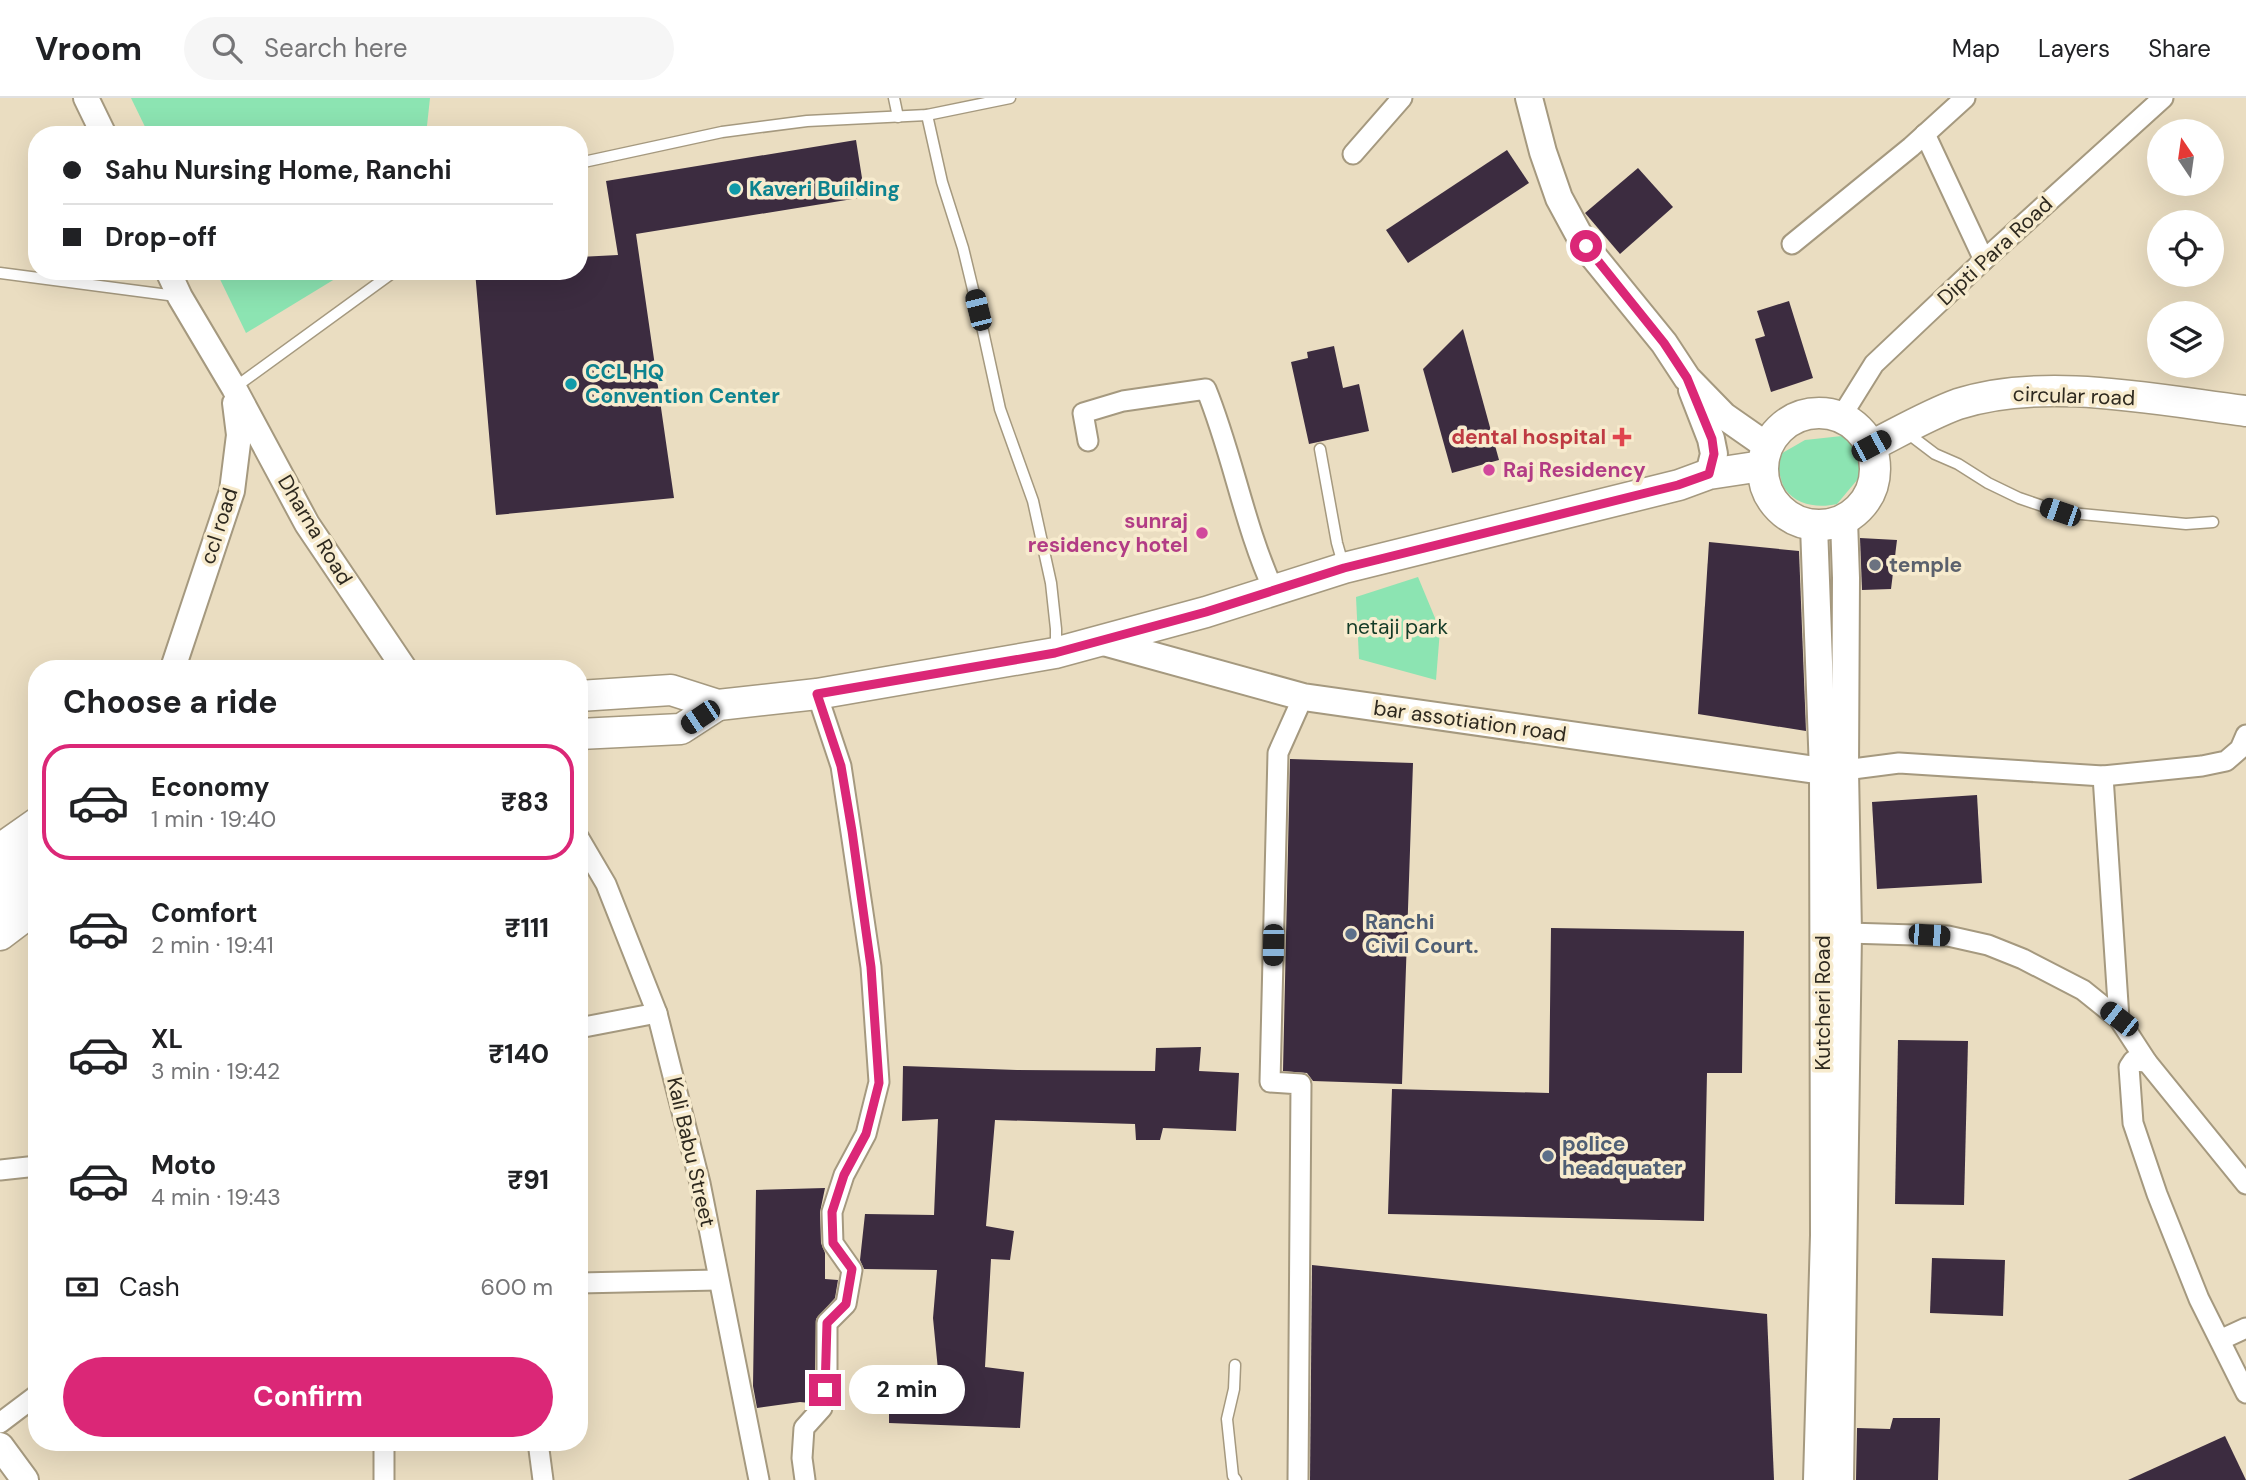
<!DOCTYPE html>
<html lang="en">
<head>
<meta charset="utf-8">
<style>
  :root { --surface:#fff; --page:#f6f6f6; --text:#202124; --muted:#757577; --line:#e0e0e0; --accent:#db2777 }
  body { margin:0; font-family:"DM Sans",sans-serif; background:var(--page); color:var(--text); height:100vh; display:flex; flex-direction:column; font-size:26px; white-space:nowrap }
  * { box-sizing:border-box; margin:0 }
  p { font-size:23px; color:var(--muted) }
  .icon { flex:none; width:38px; height:38px; fill:none; stroke:currentColor; stroke-width:2; stroke-linecap:round; stroke-linejoin:round }
  .map { position:relative; flex:1; overflow:hidden }
  .drawer { position:absolute; left:28px; top:562px; width:560px; height:791px; display:flex; flex-direction:column; background:var(--surface); border-radius:28px; box-shadow:0 7px 28px #0002 }
  .drawer>* { flex:none }
  .hud { position:absolute; left:28px; top:28px; width:560px; height:154px; border-radius:28px; box-shadow:0 7px 28px #0002; display:grid; align-content:center; height:154px; padding:0 35px; background:var(--surface) }
  .needle { width:46px; rotate:347deg }
  .controls { position:absolute; left:2147px; top:21px; display:grid; gap:14px }
  .controls a { display:grid; place-items:center; width:77px; height:77px; border-radius:50%; background:var(--surface); box-shadow:0 7px 28px #0002; font-size:35px }
  .end { position:absolute; width:32px; height:32px; margin:-16px; border:9px solid #db2777; background:#fff; box-shadow:0 0 0 4px #fff }
  .from { border-radius:50% }
  .bubble { position:absolute; height:49px; border-radius:24px; background:var(--surface); box-shadow:0 7px 28px #0002; font-size:23px; font-weight:700; line-height:49px; text-align:center }
  .car { position:absolute; width:21px; height:42px; margin:-21px -10px; border-radius:9px; box-shadow:0 0 5px 2px #0007; background:linear-gradient(#222 24%,#8ab4d8 0 40%,#222 0 76%,#8ab4d8 0 86%,#222 0) }
  .hud b { display:flex; align-items:center; gap:24px; height:66px; font-size:26px }
  .hud b+b { border-top:2px solid var(--line) }
  .hud i { width:18px; height:18px; background:var(--text) }
  ul { padding:0; list-style:none }
  li { display:flex; align-items:center; gap:21px; height:116px; margin:0 14px 10px; padding:0 21px; border:4px solid transparent; border-radius:28px }
  li div { flex:1 }
  li b { display:block; font-size:26px }
  li em { font-style:normal; font-weight:700 }
  li.current { border-color:var(--accent) }
  li>.icon { width:63px; height:63px; stroke-width:1.5 }
  h2 { padding:0 35px; font-size:32px; line-height:84px }
  .pay { display:flex; align-items:center; gap:18px; height:77px; padding:0 35px; font-size:26px }
  .pay p { margin-inline-start:auto }
  .primary-button { display:flex; gap:14px; margin-top:auto; padding:14px 35px }
  .primary-button a { flex:1; height:80px; border-radius:42px; background:var(--accent); color:#fff; font-size:28px; font-weight:700; line-height:80px; text-align:center }
  header { display:flex; align-items:center; gap:42px; box-sizing:border-box; height:98px; padding:0 35px; background:var(--surface); border-bottom:2px solid var(--line) }
  header strong { font-size:33px }
  nav { display:flex; gap:38px; margin-inline-start:auto; font-size:24px }
  .search { width:490px; height:63px; background:var(--page); display:flex; align-items:center; gap:18px; box-sizing:border-box; padding:0 24px; border-radius:38px; color:var(--muted); font-size:26px }
  .map>svg:first-child { display:block }
  .green { fill:#8ce4b2 }
  .building { fill:#3c2c40 }
  .lines { fill:none; stroke-linecap:round; stroke-linejoin:round }
  .service-casing { stroke:#a5997f; stroke-width:13 }
  .minor-casing { stroke:#a5997f; stroke-width:23 }
  .tertiary-casing { stroke:#a5997f; stroke-width:28 }
  .secondary-casing { stroke:#a5997f; stroke-width:30 }
  .primary-casing { stroke:#a5997f; stroke-width:33 }
  .service { stroke:#fff; stroke-width:10 }
  .minor { stroke:#fff; stroke-width:19 }
  .tertiary { stroke:#fff; stroke-width:24 }
  .secondary { stroke:#fff; stroke-width:26 }
  .primary { stroke:#fff; stroke-width:30 }
  .route { stroke:#db2777; stroke-width:9 }
  .culture-dot { fill:#0f9aa8; stroke:#f7ebce; stroke-width:2.5 }
  .health-dot { fill:#e0444e; stroke:#f7ebce; stroke-width:2.5 }
  .hotel-dot { fill:#d1479c; stroke:#f7ebce; stroke-width:2.5 }
  .worship-dot { fill:#6b7280; stroke:#f7ebce; stroke-width:2.5 }
  .service-dot { fill:#5c6f8a; stroke:#f7ebce; stroke-width:2.5 }
  .labels { text-anchor:middle; stroke-width:7; stroke-linejoin:round; paint-order:stroke }
  .culture-label { font-size:21px; font-weight:bold; fill:#0d838f; stroke:#f7ebce; text-anchor:start }
  .street-label { font-size:21px; fill:#2e291f; stroke:#f7ebce }
  .health-label { font-size:21px; font-weight:bold; fill:#be3a42; stroke:#f7ebce; text-anchor:end }
  .hotel-label { font-size:21px; font-weight:bold; fill:#b23c85; stroke:#f7ebce; text-anchor:start }
  .worship-label { font-size:21px; font-weight:bold; fill:#5b616d; stroke:#f7ebce; text-anchor:start }
  .park-label { font-size:21px; fill:#133b27; stroke:#f7ebce }
  .service-label { font-size:21px; font-weight:bold; fill:#4e5e75; stroke:#f7ebce; text-anchor:start }
</style>
</head>
<body>
<header>
<strong>Vroom</strong>
<div class="search"><svg class="icon" aria-label="search" viewBox="0 0 24 24"><circle cx="10" cy="10" r="6"/><path d="M15 15l6 6"/></svg>Search here</div>
<nav><a>Map</a><a>Layers</a><a>Share</a></nav>
</header>
<div class="map">
<svg width="2246" height="1382" viewBox="0 0 2246 1382">
  <rect width="100%" height="100%" fill="#eaddc1"/>
  <g class="green">
    <polygon points="131,0 430,0 426,37 149,37"/>
    <polygon points="216,173 348,173 246,235"/>
    <path d="M1842 338 1866 352 1868 369 1837 406C1819 410 1797 408 1785 391 1780 383 1778 367 1777 358L1805 342Z"/>
    <polygon points="1418,479 1440,532 1436,582 1359,561 1356,499"/>
  </g>
  <g class="building">
    <polygon points="856,42 865,99 636,136 674,400 496,417 475,173 579,173 579,159 618,157 606,83"/>
    <polygon points="1507,52 1529,85 1408,165 1386,132"/>
    <polygon points="1638,70 1673,109 1620,156 1585,115"/>
    <polygon points="1789,203 1813,280 1771,294 1755,241 1765,238 1757,213"/>
    <polygon points="1463,231 1499,362 1452,375 1423,271"/>
    <polygon points="1334,248 1343,290 1359,286 1369,333 1309,346 1291,264 1308,260 1307,254"/>
    <polygon points="1860,440 1897,442 1891,491 1862,492"/>
    <polygon points="1709,444 1799,453 1806,633 1698,616"/>
    <polygon points="1290,661 1413,665 1402,986 1313,983 1307,975 1283,973"/>
    <polygon points="1977,697 1982,785 1877,791 1872,704"/>
    <polygon points="1551,830 1744,833 1742,975 1707,975 1704,1123 1388,1116 1392,991 1549,995"/>
    <polygon points="1898,942 1968,943 1964,1107 1895,1106"/>
    <polygon points="1201,949 1199,973 1239,975 1236,1033 1163,1030 1160,1042 1136,1042 1135,1026 995,1022 986,1128 1014,1133 1010,1162 991,1161 985,1269 1024,1274 1020,1330 889,1325 889,1277 938,1272 933,1220 937,1172 864,1171 860,1162 865,1116 934,1117 938,1021 902,1023 903,968 1017,972 1155,973 1156,950"/>
    <polygon points="825,1090 820,1114 821,1145 825,1155 825,1181 838,1182 835,1200 816,1221 815,1272 810,1305 800,1304 757,1310 753,1288 756,1092"/>
    <polygon points="1932,1160 2005,1162 2003,1218 1930,1215"/>
    <polygon points="1312,1167 1767,1216 1774,1382 1310,1382"/>
    <polygon points="1893,1320 1940,1320 1938,1382 1856,1382 1857,1330 1890,1331"/>
    <polygon points="2225,1338 2246,1382 2128,1382"/>
  </g>
  <g class="lines">
    <g class="service-casing">
      <g id="service">
        <polyline points="894,0 898,19"/>
        <polyline points="927,17 942,84 963,150 983,233 1000,311 1033,403 1051,485 1056,531 1056,552"/>
        <polyline points="579,65 722,34 807,23 927,17 1010,0"/>
        <polyline points="0,175 176,198"/>
        <polyline points="234,290 395,173"/>
        <polyline points="1906,334 1935,356 1958,366 1988,385 2019,400 2060,414 2186,426 2213,424"/>
        <polyline points="1320,351 1337,445 1343,466"/>
        <polyline points="1235,1267 1234,1291 1227,1321 1233,1378 1236,1382"/>
      </g>
    </g>
    <g class="minor-casing">
      <g id="minor">
        <polyline points="1925,36 1984,162"/>
        <polyline points="1353,56 1402,0"/>
        <polyline points="1792,146 1911,49 1965,0"/>
        <polyline points="1841,319 1874,266 1984,162 2163,0"/>
        <path d="M1088 343 1083 315 1123 303 1206 291C1233 357 1244 428 1274 493"/>
        <polyline points="1845,672 1899,665 2103,678 2202,668 2226,663 2240,651 2246,637"/>
        <polyline points="2103,678 2119,921"/>
        <polyline points="579,740 606,786 657,915 700,1085 759,1382"/>
        <polyline points="1848,835 1948,838 1988,847 2023,861 2083,892 2119,921 2147,964 2246,1086"/>
        <polyline points="579,930 657,915"/>
        <polyline points="2147,964 2133,963 2129,969 2133,1025 2157,1096 2199,1201 2246,1295"/>
        <polyline points="0,1072 37,1068"/>
        <polyline points="579,1185 717,1182"/>
        <polyline points="2220,1242 2246,1230"/>
        <polyline points="0,1325 37,1297"/>
        <polyline points="384,1344 384,1382"/>
        <polyline points="538,1344 543,1382"/>
        <polyline points="805,1382 802,1360 804,1330 822,1310 827,1273 827,1225 846,1206 852,1172 833,1145 832,1114 844,1077 866,1036 879,984 871,869 851,734 841,668 817,596"/>
        <polyline points="1298,1382 1301,986 1270,984 1278,655 1303,599"/>
      </g>
    </g>
    <g class="tertiary-casing">
      <g id="tertiary">
        <polyline points="86,0 104,37"/>
        <polyline points="168,173 180,199 234,290 307,426 404,570"/>
        <polyline points="173,570 232,393 239,337 235,305"/>
      </g>
    </g>
    <g class="secondary-casing">
      <g id="secondary">
        <polyline points="1529,0 1543,54 1559,100 1585,148 1664,245 1687,280 1724,318 1767,348"/>
        <polyline points="1692,292 1711,341 1714,356 1709,376"/>
        <polyline points="1814,428 1823,673 1824,1137 1817,1382"/>
        <polyline points="1100,543 1303,599 1823,673 1840,672"/>
        <polyline points="0,1348 25,1382"/>
        <polyline points="1840,1382 1848,835 1845,672 1846,480 1844,422"/>
      </g>
    </g>
    <g class="primary-casing">
      <g id="primary">
        <circle cx="1819" cy="371" r="56"/>
        <path d="M1871 348C1899 334 1928 317 1958 306 2044 278 2157 302 2246 313"/>
        <polyline points="579,598 671,592 718,607 817,596 1055,555 1206,514 1344,470 1679,387 1709,376 1762,368"/>
        <polyline points="579,636 681,631 718,607"/>
        <polyline points="0,751 37,725"/>
        <polyline points="0,779 37,752"/>
        <polyline points="0,812 37,783"/>
        <polyline points="0,837 37,809"/>
      </g>
    </g>
    <use href="#service" class="service"/>
    <use href="#minor" class="minor"/>
    <use href="#tertiary" class="tertiary"/>
    <use href="#secondary" class="secondary"/>
    <use href="#primary" class="primary"/>
  </g>
  <g class="lines">
    <polyline class="route" points="825,1292 827,1225 846,1206 852,1171 833,1145 832,1114 844,1077 866,1036 879,985 871,869 852,733 841,668 817,596 1055,555 1206,514 1344,470 1678,387 1709,376 1714,356 1712,341 1687,280 1664,245 1586,148"/>
  </g>
  <g class="culture-dot">
    <circle cx="735" cy="91" r="7"/>
    <circle cx="571" cy="286" r="7"/>
  </g>
  <path class="health-dot" d="M1618.5 328.5h7v7h7v7h-7v7h-7v-7h-7v-7h7z"/>
  <g class="hotel-dot">
    <circle cx="1489" cy="372" r="7"/>
    <circle cx="1202" cy="435" r="7"/>
  </g>
  <circle class="worship-dot" cx="1875" cy="467" r="7"/>
  <g class="service-dot">
    <circle cx="1351" cy="836" r="7"/>
    <circle cx="1548" cy="1058" r="7"/>
  </g>
  <g class="labels">
    <g class="culture-label">
      <text x="749" y="98">Kaveri Building</text>
      <text x="585" y="281">CCL HQ<tspan x="585" dy="24">Convention Center</tspan></text>
    </g>
    <g class="street-label">
      <text transform="translate(1995 153) rotate(-43)" y="7">Dipti Para Road</text>
      <text transform="translate(2074 298) rotate(2)" y="7">circular road</text>
      <text transform="translate(219 428) rotate(-72)" y="7">ccl road</text>
      <text transform="translate(315 432) rotate(59)" y="7">Dharna Road</text>
      <text transform="translate(1470 623) rotate(8)" y="7">bar assotiation road</text>
      <text transform="translate(1823 905) rotate(-90)" y="7">Kutcheri Road</text>
      <text transform="translate(691 1054) rotate(77)" y="7">Kali Babu Street</text>
    </g>
    <g class="health-label">
      <text x="1606" y="346">dental hospital</text>
    </g>
    <g class="hotel-label">
      <text x="1503" y="379">Raj Residency</text>
      <text x="1188" y="430" text-anchor="end">sunraj<tspan x="1188" dy="24">residency hotel</tspan></text>
    </g>
    <g class="worship-label">
      <text x="1889" y="474">temple</text>
    </g>
    <g class="park-label">
      <text x="1397" y="536">netaji park</text>
    </g>
    <g class="service-label">
      <text x="1365" y="831">Ranchi<tspan x="1365" dy="24">Civil Court.</tspan></text>
      <text x="1562" y="1053">police<tspan x="1562" dy="24">headquater</tspan></text>
    </g>
  </g>
</svg>
<div class="controls">
<a><svg class="needle" viewBox="-14 -14 28 28"><path d="M0-13l5 13h-10z" fill="#e53935"/><path d="M0 13l5-13h-10z" fill="#757577"/></svg></a>
<a><svg class="icon" aria-label="locate" viewBox="0 0 24 24"><circle cx="12" cy="12" r="6"/><path d="M12 2v4M12 18v4M2 12h4M18 12h4"/></svg></a>
<a><svg class="icon" aria-label="layers" viewBox="0 0 24 24"><path d="M12 4l9 5-9 5-9-5zM3 14l9 5 9-5"/></svg></a>
</div>
<i class="end from" style="left:1586px;top:148px"></i>
<i class="end" style="left:825px;top:1292px"></i>
<div class="bubble" style="left:849px;top:1267px;width:116px">2 min</div>
<i class="car" style="left:978px;top:212px;rotate:346deg"></i>
<i class="car" style="left:1871px;top:348px;rotate:62deg"></i>
<i class="car" style="left:2060px;top:414px;rotate:289deg"></i>
<i class="car" style="left:700px;top:619px;rotate:236deg"></i>
<i class="car" style="left:1929px;top:837px;rotate:94deg"></i>
<i class="car" style="left:1273px;top:847px;rotate:181deg"></i>
<i class="car" style="left:2119px;top:921px;rotate:308deg"></i>
<div class="hud">
<b><i class="from"></i>Sahu Nursing Home, Ranchi</b>
<b><i></i>Drop-off</b>
</div>
<section class="drawer">
<h2>Choose a ride</h2>
<ul>
<li class="current"><svg class="icon" aria-label="car" viewBox="0 0 24 24"><path d="M5 17H2v-5l4-1 3-4h7l3 4 3 1v5h-3M9 17h6M6 11h13"/><circle cx="7" cy="17" r="2"/><circle cx="17" cy="17" r="2"/></svg><div><b>Economy</b><p>1 min · 19:40</p></div><em>₹83</em></li>
<li><svg class="icon" aria-label="car" viewBox="0 0 24 24"><path d="M5 17H2v-5l4-1 3-4h7l3 4 3 1v5h-3M9 17h6M6 11h13"/><circle cx="7" cy="17" r="2"/><circle cx="17" cy="17" r="2"/></svg><div><b>Comfort</b><p>2 min · 19:41</p></div><em>₹111</em></li>
<li><svg class="icon" aria-label="car" viewBox="0 0 24 24"><path d="M5 17H2v-5l4-1 3-4h7l3 4 3 1v5h-3M9 17h6M6 11h13"/><circle cx="7" cy="17" r="2"/><circle cx="17" cy="17" r="2"/></svg><div><b>XL</b><p>3 min · 19:42</p></div><em>₹140</em></li>
<li><svg class="icon" aria-label="car" viewBox="0 0 24 24"><path d="M5 17H2v-5l4-1 3-4h7l3 4 3 1v5h-3M9 17h6M6 11h13"/><circle cx="7" cy="17" r="2"/><circle cx="17" cy="17" r="2"/></svg><div><b>Moto</b><p>4 min · 19:43</p></div><em>₹91</em></li>
</ul>
<div class="pay"><svg class="icon" aria-label="cash" viewBox="0 0 24 24"><path d="M3 7h18v10H3z"/><circle cx="12" cy="12" r="2"/></svg>Cash<p>600 m</p></div>
<div class="primary-button"><a>Confirm</a></div>
</section>
</div>
</body>
</html>
